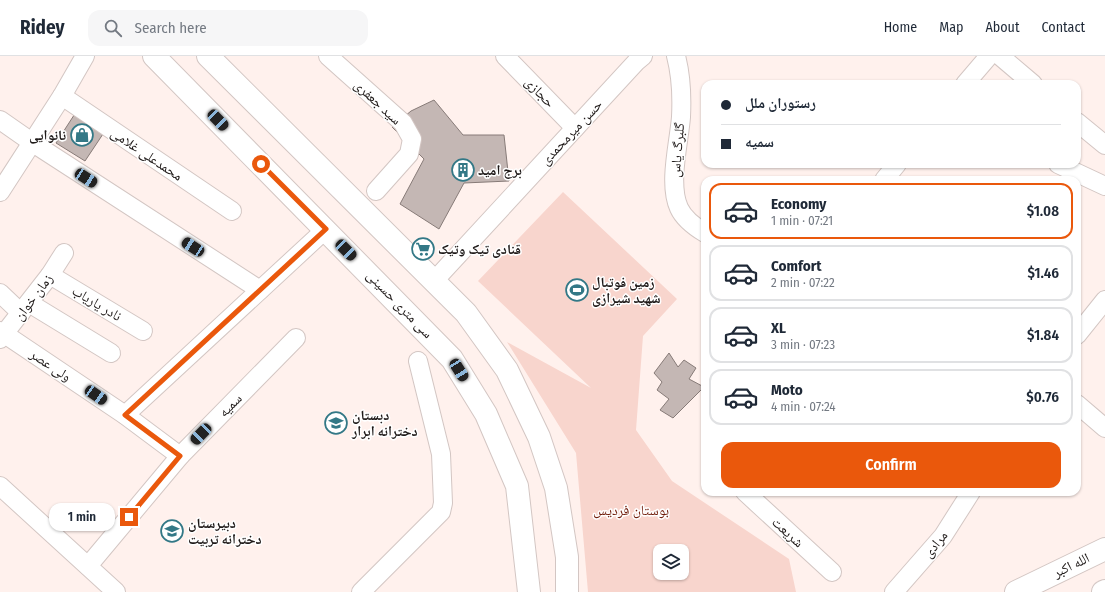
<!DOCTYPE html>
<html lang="en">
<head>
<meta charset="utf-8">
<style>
  :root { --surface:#fff; --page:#f6f6f7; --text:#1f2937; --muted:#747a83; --line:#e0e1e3; --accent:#ea580c }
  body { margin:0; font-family:"Fira Sans Condensed","Noto Naskh Arabic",sans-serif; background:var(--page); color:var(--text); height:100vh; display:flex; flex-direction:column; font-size:15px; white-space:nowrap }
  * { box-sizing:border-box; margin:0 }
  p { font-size:13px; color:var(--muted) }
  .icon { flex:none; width:22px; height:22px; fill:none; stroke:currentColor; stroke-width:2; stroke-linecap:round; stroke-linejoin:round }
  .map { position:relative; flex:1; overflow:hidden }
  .drawer { position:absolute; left:701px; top:120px; width:380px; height:320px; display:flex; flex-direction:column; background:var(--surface); border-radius:12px; box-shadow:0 1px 3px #0004 }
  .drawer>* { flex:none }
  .guide { position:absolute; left:701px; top:24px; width:380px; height:88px; border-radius:12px; box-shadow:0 1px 3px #0004; display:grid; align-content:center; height:88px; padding:0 20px; background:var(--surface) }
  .tools { position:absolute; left:653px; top:488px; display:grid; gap:8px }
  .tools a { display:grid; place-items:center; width:36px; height:36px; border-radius:8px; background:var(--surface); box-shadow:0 1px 3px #0004; font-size:20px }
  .end { position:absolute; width:18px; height:18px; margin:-9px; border:5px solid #ea580c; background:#fff; box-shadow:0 0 0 2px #fff }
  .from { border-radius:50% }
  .bubble { position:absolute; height:28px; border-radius:12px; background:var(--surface); box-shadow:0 1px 3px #0004; font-size:13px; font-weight:600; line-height:28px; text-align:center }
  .car { position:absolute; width:12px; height:24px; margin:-12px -6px; border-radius:5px; box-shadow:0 0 3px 1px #0007; background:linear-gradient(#222 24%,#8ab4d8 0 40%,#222 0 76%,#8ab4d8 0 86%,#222 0) }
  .guide b { display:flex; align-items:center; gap:14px; height:38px; font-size:15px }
  .guide b+b { border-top:1px solid var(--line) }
  .guide i { width:10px; height:10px; background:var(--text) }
  ul { padding:7px 0 0; list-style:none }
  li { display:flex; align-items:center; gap:12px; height:56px; margin:0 8px 6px; padding:0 12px; border:2px solid var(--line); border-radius:12px }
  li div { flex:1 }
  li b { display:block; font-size:15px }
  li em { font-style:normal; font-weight:600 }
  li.current { border-color:var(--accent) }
  li>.icon { width:36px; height:36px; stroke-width:1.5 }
  .button { display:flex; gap:8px; margin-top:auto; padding:8px 20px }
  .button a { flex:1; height:46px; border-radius:12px; background:var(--accent); color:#fff; font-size:16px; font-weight:600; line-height:46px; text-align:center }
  header { display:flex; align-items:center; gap:24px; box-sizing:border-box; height:56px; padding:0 20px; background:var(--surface); border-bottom:1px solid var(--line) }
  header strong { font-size:19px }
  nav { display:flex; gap:22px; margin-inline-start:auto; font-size:14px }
  .search { width:280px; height:36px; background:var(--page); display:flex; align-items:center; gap:10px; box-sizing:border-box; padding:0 14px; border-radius:12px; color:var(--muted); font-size:15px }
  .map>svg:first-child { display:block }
  .green { fill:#f8d5cd; fill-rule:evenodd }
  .building { fill:#c4b7b4; stroke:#877b78 }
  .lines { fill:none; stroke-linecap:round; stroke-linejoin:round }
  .minor-casing { stroke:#d3c6c3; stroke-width:20 }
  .secondary-casing { stroke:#d3c6c3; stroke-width:24 }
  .minor { stroke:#fff; stroke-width:18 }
  .secondary { stroke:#fff; stroke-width:22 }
  .route { stroke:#ea580c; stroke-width:5 }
  .labels { text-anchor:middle; stroke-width:3; stroke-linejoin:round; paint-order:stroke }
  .street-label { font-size:14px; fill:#1e1918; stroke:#fff }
  .poi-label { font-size:14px; font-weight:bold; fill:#1e1918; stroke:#fff; text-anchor:start }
  .park-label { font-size:14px; fill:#701d0b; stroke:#fff }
</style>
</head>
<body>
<header>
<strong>Ridey</strong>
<div class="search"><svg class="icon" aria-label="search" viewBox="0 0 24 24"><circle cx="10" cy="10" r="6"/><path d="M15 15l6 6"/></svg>Search here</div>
<nav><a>Home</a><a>Map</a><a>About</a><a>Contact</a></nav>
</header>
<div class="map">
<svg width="1105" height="536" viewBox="0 0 1105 536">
  <rect width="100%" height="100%" fill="#fff1ed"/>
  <path class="green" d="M563 136 677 243 643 280 636 374 672 425 789 503 796 536H588L576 397 507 286 591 332 478 225ZM660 495H682V517H660Z"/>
  <g class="building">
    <polygon points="434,44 463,79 504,79 509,125 464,127 439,173 400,148 424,103 392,71 411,55"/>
    <polygon points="78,53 107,72 85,105 56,87"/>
    <polygon points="669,297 678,311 684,304 696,312 689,323 704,331 673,362 660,354 669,343 657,334 662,326 654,317"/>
  </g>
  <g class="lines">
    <g class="minor-casing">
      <g id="minor">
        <polyline points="328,0 403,67 412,83 409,98 376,135"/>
        <polyline points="505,0 575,72"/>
        <path d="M676 0C681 19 682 41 681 61 679 87 668 128 679 152 684 163 695 171 705 177"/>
        <polyline points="1000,0 1033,28"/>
        <polyline points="965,28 989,0"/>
        <polyline points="62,40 232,155"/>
        <polyline points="0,64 33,87 260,234"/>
        <polyline points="1077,66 1105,89"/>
        <polyline points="1058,108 1105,130"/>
        <polyline points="884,124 897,108"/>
        <polyline points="0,136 62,40 85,0"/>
        <polyline points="50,219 143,275"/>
        <polyline points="434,225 637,5 643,0"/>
        <polyline points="0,237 21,257"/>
        <polyline points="29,247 111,297"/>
        <polyline points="0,275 125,359 180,400"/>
        <polyline points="1077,279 1105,244"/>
        <polyline points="0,283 50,219 64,197"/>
        <polyline points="1077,348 1105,372"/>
        <polyline points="125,359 326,173"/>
        <polyline points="0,430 116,536"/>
        <polyline points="745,436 832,516"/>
        <polyline points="88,510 180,400 296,282"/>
        <polyline points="361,536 441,456 443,447 441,398 418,305"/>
        <polyline points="894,536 943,480 971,436"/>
      </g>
    </g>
    <g class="secondary-casing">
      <g id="secondary">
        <polyline points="154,0 452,303 486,358 517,430 529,536"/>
        <polyline points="208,0 466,257 507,314 539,381 556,432 567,501 567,536"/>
        <polyline points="1016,536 1105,493"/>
        <polyline points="1103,536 1105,535"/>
      </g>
    </g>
    <use href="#minor" class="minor"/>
    <use href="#secondary" class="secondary"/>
  </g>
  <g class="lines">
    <polyline class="route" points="129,461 180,400 125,359 326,173 261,108"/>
  </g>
  <defs>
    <g id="shop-ring" transform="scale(1.15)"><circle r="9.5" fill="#fff" stroke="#337886" stroke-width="1.5"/><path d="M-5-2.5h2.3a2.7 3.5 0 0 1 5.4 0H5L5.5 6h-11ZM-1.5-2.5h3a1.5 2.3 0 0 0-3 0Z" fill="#337886"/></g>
    <g id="building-ring" transform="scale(1.15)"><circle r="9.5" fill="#fff" stroke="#337886" stroke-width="1.5"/><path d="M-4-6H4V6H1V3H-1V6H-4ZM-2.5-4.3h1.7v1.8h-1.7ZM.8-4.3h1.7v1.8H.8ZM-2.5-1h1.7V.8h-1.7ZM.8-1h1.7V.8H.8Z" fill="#337886"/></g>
    <g id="supermarket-ring" transform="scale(1.15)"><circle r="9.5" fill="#fff" stroke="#337886" stroke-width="1.5"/><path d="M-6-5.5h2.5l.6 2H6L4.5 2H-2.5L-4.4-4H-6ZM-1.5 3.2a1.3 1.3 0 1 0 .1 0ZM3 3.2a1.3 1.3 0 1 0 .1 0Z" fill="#337886"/></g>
    <g id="stadium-ring" transform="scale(1.15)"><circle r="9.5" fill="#fff" stroke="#337886" stroke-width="1.5"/><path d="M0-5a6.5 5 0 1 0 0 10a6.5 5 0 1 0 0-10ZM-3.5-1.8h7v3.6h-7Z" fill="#337886"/></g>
    <g id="school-ring" transform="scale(1.15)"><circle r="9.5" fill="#fff" stroke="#337886" stroke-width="1.5"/><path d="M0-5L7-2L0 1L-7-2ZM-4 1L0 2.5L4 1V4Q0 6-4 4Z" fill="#337886"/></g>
  </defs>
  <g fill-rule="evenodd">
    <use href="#shop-ring" x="82" y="79"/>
    <use href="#building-ring" x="463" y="114"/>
    <use href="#supermarket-ring" x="423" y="193"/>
    <use href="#stadium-ring" x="577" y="234"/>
    <use href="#school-ring" x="336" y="367"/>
    <use href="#school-ring" x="172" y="475"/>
  </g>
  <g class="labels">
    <g class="street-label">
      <text transform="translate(540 36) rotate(46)" y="5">حجازی</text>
      <text transform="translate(378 46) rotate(43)" y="5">سید جعفری</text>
      <text transform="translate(571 76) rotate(-47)" y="5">حسن میرمحمدی</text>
      <text transform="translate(677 94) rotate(-85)" y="5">گلبرگ یاس</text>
      <text transform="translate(147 98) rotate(34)" y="5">محمدعلی غلامی</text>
      <text transform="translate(33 241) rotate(-53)" y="5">زمان خوان</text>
      <text transform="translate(97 247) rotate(31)" y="5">نادر یاریاب</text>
      <text transform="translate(400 248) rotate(46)" y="5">سی متری حسینی</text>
      <text transform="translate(51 309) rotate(34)" y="5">ولی عصر</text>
      <text transform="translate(230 349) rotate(-45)" y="5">سمیه</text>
      <text transform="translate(788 476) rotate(42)" y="5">شریعت</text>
      <text transform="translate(935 488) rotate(-51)" y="5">مرادی</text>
      <text transform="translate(1071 509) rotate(-26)" y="5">الله اکبر</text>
    </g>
    <g class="poi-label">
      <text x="66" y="84" text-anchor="end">نانوایی</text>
      <text x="478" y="119">برج امید</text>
      <text x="438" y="198">قنادی تیک وتیک</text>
      <text x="592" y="231">زمین فوتبال<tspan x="592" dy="16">شهید شیرازی</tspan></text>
      <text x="352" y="364">دبستان<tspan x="352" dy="16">دخترانه ابرار</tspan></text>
      <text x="188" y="472">دبیرستان<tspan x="188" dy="16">دخترانه تربیت</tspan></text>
    </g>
    <g class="park-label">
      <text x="631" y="459">بوستان فردیس</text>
    </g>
  </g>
</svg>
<div class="tools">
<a><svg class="icon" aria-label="layers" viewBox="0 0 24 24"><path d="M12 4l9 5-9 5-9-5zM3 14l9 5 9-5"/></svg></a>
</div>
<i class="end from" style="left:261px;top:108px"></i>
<i class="end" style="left:129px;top:461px"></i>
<div class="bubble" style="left:49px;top:447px;width:66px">1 min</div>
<i class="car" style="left:218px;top:64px;rotate:136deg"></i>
<i class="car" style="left:86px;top:122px;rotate:123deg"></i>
<i class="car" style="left:193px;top:191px;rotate:303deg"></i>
<i class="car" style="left:346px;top:194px;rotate:135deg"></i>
<i class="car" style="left:459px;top:314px;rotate:148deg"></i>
<i class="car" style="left:96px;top:339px;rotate:124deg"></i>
<i class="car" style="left:201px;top:378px;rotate:224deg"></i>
<div class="guide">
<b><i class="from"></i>رستوران ملل</b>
<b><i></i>سمیه</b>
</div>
<section class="drawer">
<ul>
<li class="current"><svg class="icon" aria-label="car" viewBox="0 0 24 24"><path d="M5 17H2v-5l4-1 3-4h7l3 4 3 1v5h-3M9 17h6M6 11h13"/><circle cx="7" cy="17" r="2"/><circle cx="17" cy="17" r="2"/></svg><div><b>Economy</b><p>1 min · 07:21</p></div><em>$1.08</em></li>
<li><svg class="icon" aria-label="car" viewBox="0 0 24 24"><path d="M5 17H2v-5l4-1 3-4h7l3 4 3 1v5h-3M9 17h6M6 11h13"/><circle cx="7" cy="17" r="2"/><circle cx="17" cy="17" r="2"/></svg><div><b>Comfort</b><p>2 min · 07:22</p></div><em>$1.46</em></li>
<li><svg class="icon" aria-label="car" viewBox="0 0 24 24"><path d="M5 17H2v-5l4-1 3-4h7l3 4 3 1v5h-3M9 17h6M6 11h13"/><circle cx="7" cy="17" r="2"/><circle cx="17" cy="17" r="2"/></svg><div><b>XL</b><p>3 min · 07:23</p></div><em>$1.84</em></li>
<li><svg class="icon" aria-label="car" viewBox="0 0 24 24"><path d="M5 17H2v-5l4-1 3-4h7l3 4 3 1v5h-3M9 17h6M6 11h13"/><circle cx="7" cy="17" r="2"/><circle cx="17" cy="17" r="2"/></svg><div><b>Moto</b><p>4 min · 07:24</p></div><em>$0.76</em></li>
</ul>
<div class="button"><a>Confirm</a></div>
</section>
</div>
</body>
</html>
